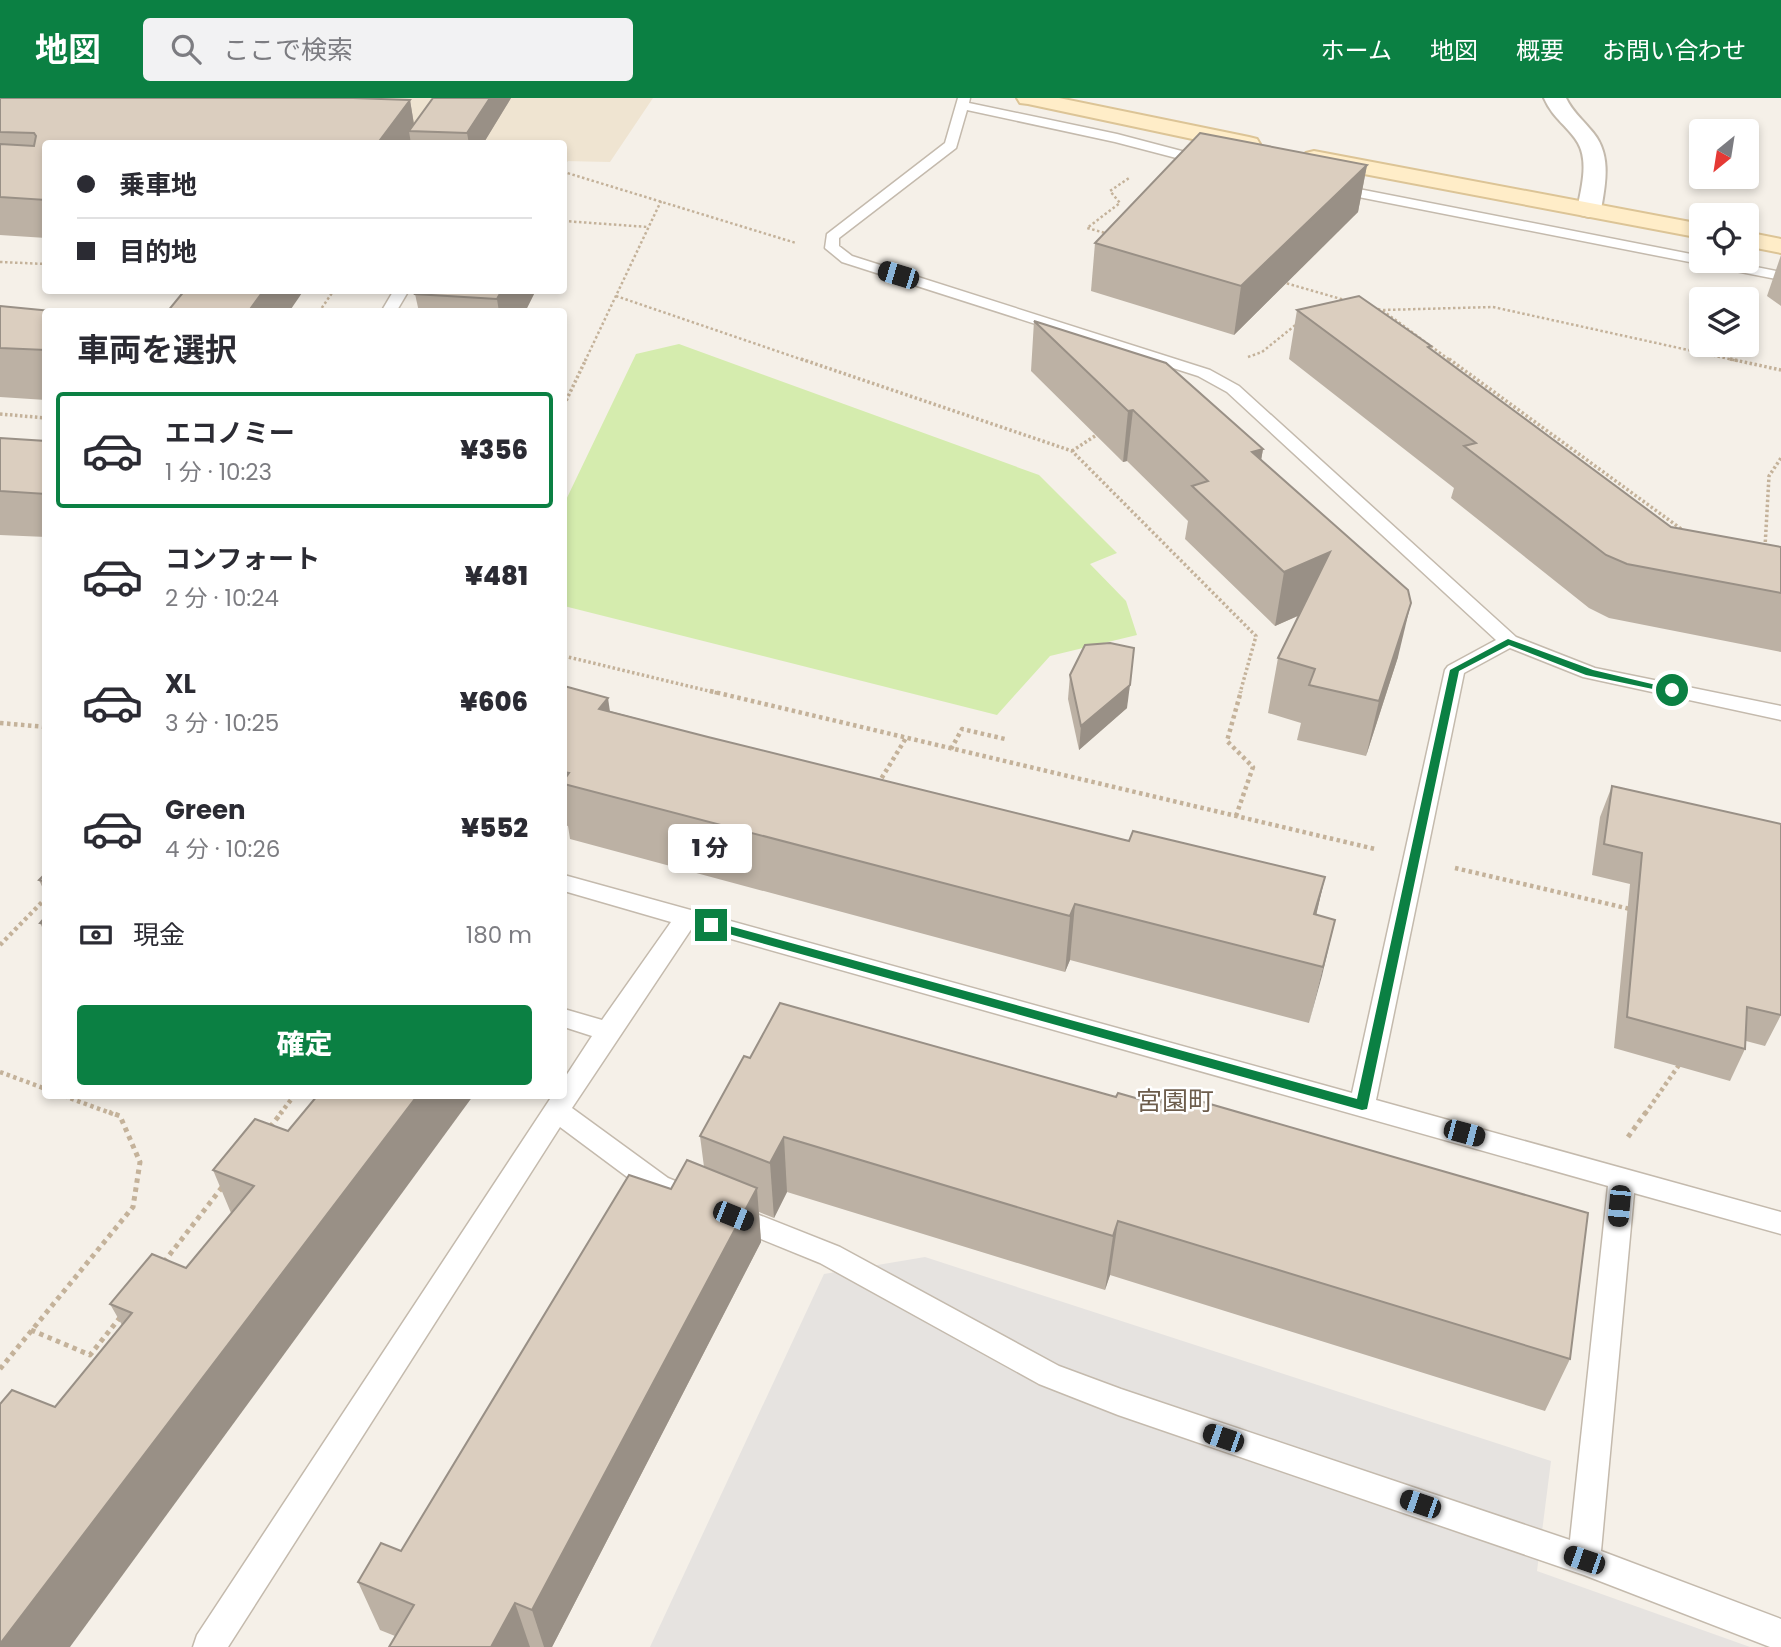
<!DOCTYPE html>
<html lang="ja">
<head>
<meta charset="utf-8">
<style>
  :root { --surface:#fff; --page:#f2f2f3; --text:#2b2b33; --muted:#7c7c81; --line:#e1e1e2; --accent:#0b8043 }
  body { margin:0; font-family:Poppins,"Noto Sans JP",sans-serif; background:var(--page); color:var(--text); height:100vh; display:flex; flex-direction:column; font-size:26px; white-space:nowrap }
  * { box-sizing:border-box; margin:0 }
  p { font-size:23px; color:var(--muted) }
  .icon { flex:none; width:38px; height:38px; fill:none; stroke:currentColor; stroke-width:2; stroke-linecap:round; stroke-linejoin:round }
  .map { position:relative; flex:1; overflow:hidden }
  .side { position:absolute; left:42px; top:210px; width:525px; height:791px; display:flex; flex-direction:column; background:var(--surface); border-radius:7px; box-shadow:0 4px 10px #0003 }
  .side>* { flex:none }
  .top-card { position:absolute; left:42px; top:42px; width:525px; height:154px; border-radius:7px; box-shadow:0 4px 10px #0003; display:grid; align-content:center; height:154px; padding:0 35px; background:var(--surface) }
  .needle { width:46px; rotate:210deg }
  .fabs { position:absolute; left:1689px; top:21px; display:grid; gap:14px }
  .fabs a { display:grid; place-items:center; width:70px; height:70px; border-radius:7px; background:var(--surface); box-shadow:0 4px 10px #0003; font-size:35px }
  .end { position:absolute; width:32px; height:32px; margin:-16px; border:9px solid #0b8043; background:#fff; box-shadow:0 0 0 4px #fff }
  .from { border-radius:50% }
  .bubble { position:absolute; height:49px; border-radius:7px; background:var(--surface); box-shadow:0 4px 10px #0003; font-size:23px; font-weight:800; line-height:49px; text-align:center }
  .car { position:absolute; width:21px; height:42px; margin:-21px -10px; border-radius:9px; box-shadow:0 0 5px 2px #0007; background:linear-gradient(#222 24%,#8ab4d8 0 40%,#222 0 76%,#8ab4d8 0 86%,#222 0) }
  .top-card b { display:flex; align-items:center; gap:24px; height:66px; font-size:26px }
  .top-card b+b { border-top:2px solid var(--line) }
  .top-card i { width:18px; height:18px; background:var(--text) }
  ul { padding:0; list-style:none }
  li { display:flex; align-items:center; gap:21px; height:116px; margin:0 14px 10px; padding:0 21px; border:4px solid transparent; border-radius:7px }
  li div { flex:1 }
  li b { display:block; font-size:26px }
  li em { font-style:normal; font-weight:800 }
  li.on { border-color:var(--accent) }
  li>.icon { width:63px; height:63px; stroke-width:1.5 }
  h2 { padding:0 35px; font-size:32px; line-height:84px }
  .pay { display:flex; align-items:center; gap:18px; height:77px; padding:0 35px; font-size:26px }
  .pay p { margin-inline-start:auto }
  .button { display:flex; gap:14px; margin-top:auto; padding:14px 35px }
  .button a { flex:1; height:80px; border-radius:7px; background:var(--accent); color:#fff; font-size:28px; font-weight:800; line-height:80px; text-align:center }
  header { display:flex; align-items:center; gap:42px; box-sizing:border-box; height:98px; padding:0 35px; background:var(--accent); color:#fff }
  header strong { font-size:33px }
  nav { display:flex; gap:38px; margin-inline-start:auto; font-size:24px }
  .search { width:490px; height:63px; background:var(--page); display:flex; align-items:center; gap:18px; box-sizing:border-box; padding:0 24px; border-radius:7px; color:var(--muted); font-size:26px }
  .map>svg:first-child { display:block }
  .education { fill:#efe4d1 }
  .green { fill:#d5ecae }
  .parking { fill:#e6e3e0 }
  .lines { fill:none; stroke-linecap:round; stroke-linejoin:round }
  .lane-casing { stroke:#c4baad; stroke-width:3 }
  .street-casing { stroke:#c4baad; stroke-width:4 }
  .secondary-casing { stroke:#dcc496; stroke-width:4 }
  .path-far3 { stroke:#c4b29a; stroke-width:2.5; stroke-dasharray:2.5 2.5; stroke-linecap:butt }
  .path-far2 { stroke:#c4b29a; stroke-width:3.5; stroke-dasharray:2.5 2.5; stroke-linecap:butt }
  .path-far1 { stroke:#c4b29a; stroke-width:4.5; stroke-dasharray:3.5 3.5; stroke-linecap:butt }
  .path { stroke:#c4b29a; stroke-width:5; stroke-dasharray:4.5 4.5; stroke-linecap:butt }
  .lane { fill:#fff; fill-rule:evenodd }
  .street { fill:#fff; fill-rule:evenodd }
  .secondary { fill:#ffedc8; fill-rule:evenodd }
  .wall { fill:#bcb1a4 }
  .shaded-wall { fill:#999086 }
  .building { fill:#dbcebf; stroke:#999086; stroke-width:2 }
  .route { fill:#0b8043 }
  .labels { text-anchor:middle; stroke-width:5; stroke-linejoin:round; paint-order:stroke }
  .neighbourhood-label { font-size:26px; fill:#6d5d4c; stroke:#fff }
</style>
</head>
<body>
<header>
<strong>地図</strong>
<div class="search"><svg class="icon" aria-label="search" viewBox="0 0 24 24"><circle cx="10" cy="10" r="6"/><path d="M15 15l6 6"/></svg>ここで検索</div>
<nav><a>ホーム</a><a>地図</a><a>概要</a><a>お問い合わせ</a></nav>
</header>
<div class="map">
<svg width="1781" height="1549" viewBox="0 0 1781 1549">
  <rect width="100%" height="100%" fill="#f5f0e8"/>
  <polygon class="education" points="0,0 653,0 610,64 564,63 564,46 46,46"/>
  <polygon class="green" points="679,246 1039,377 1117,455 1090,466 1126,503 1137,537 1050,558 997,617 564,508 564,406 636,256"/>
  <polygon class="parking" points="925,1159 1551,1363 1537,1473 1750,1549 650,1549 824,1176"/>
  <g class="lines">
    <g class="lane-casing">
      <g id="lane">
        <polygon points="958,0 970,0 969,5 1117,36 1212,61 1214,64 1207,68 1115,44 967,12 956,50 839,140 839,148 852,158 1210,272 1239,288 1516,539 1595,570 1781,608 1781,622 1583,579 1510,550 1464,575 1376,1002 1781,1114 1781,1136 1634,1095 1601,1453 1781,1521 1781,1549 1770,1549 1584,1477 1118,1317 1039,1286 820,1165 724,1126 720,1118 724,1110 734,1107 840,1149 1059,1268 1121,1291 1570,1442 1608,1088 692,830 572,1010 668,1080 695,1091 698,1099 695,1107 685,1110 650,1096 560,1029 228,1549 193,1549 197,1537 552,998 564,998 564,981 592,938 564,929 564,911 602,922 671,824 564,793 564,777 1352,995 1445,572 1448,568 1496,542 1227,294 1198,278 842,164 825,150 827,136 945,45"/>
        <polygon points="1333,86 1701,158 1701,163 1726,163 1781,174 1781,182 1328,93 1326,90"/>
        <polygon points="394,192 409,192 396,214 381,214"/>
      </g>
    </g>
    <g class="street-casing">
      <path id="street" d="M1544 0H1566C1572 13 1581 20 1590 31 1612 54 1606 84 1601 112L1597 117 1589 119 1581 117 1577 112C1581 92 1589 64 1578 45 1569 29 1553 21 1544 0Z"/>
    </g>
    <g class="secondary-casing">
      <g id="secondary">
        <polygon points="1017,0 1059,0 1249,39 1257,41 1260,46 1257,51 1249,53 1028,6 1020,5"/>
        <polygon points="1314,53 1701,126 1701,140 1306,65 1303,60 1306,55"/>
        <polygon points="1746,134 1781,141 1781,155 1746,148"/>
      </g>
    </g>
    <g class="path-far3">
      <polyline points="566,63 564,74 796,145"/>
      <polyline points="564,123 648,129"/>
      <polyline points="1109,136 1087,130 1120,105 1110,93 1129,80"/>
      <polyline points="0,164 46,166"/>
      <polyline points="1282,184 1348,203"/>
      <polyline points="616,198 806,263"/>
      <polyline points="1373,210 1382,212 1451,263"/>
      <polyline points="1383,212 1493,209 1738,263"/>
      <polyline points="319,214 334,192"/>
      <polyline points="1248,259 1262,254 1298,225"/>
      <polyline points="585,263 661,103"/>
    </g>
    <g class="path-far2">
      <polyline points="801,261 1072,353 1256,538 1240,595"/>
      <polyline points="1449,261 1684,433"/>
      <polyline points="1730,261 1781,272"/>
      <polyline points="564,307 586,261"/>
      <polyline points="0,316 46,320"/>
      <polyline points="1072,353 1098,336"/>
      <polyline points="1765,449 1769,378 1781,360"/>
      <polyline points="564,558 717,595"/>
    </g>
    <g class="path-far1">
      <polyline points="710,593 1375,751"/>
      <polyline points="0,625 46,629"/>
      <polyline points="951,651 962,631 1005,641"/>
      <polyline points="878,686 906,640"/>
      <polyline points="1236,718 1253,669 1227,643 1241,593"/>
      <polyline points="1455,770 1630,811"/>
      <polyline points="0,847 46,800"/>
      <polyline points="0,974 46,991"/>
      <polyline points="64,998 113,1016"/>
      <polyline points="280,1016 294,998"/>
      <polyline points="1645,1016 1679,967"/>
    </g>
    <g class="path">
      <polyline points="270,1029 282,1014"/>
      <polyline points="1628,1039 1646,1014"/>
      <polyline points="164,1164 223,1088"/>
      <polyline points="31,1232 90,1257 122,1217"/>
      <polyline points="0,1271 133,1109 140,1064 120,1018 109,1014"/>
    </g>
    <use href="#lane" class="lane"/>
    <use href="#street" class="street"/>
    <use href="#secondary" class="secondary"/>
  </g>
  <g class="wall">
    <polygon points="0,0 410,2 414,26 433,0 511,0 483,46 46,46 46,140 0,137"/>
    <polygon points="1367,67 1358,114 1234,237 1091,193 1095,145"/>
    <polygon points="1781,157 1781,208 1767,198"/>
    <polygon points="536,192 525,214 419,214 415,196"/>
    <polygon points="0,208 46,214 46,302 0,299"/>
    <polygon points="1297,212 1430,251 1671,429 1781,449 1781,554 1609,520 1589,510 1451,400 1454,390 1289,261"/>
    <polygon points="1034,223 1263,351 1261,362 1398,559 1366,658 1297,642 1301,625 1268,615 1278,560 1300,517 1275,528 1185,441 1188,423 1127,363 1123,364 1031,273"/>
    <polygon points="0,340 46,343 46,439 0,437"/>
    <polygon points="1070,577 1127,610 1079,652 1068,601"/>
    <polygon points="564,588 610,613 708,639 1129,743 1325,779 1316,817 1335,822 1309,925 1070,862 1065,874 570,741 568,728 564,727"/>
    <polygon points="1612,688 1781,917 1765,948 1746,943 1745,951 1730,983 1614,950 1630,786 1592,777 1600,719"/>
    <polygon points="46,775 46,797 39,782"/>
    <polygon points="40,825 46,826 46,837"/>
    <polygon points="744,958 1570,1261 1545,1313 1110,1177 1105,1192 787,1094 774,1120 759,1114 761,1144 552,1549 389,1549 395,1538 380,1532 358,1484 401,1453 671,1091 704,1069 700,1038"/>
    <polygon points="473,998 55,1309 122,1227 110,1206 186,1170 231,1115 213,1072 288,1033"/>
  </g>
  <g class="shaded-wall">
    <polygon points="490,0 511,0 483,46 469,46 467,35"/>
    <polygon points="410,2 415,33 409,33 411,46 377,46"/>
    <polygon points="1367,67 1358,114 1234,237 1241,188"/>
    <polygon points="264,192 304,192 289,214 248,214"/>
    <polygon points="502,192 536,192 525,214 499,214 497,201"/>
    <polygon points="1133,312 1127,363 1123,364 1128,313"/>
    <polygon points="1263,351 1254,403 1252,354"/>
    <polygon points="1330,454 1320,508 1275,528 1284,474"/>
    <polygon points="1411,505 1398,559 1366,658 1379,603"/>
    <polygon points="1130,587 1127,610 1079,652 1081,628"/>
    <polygon points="608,600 616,655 599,611"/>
    <polygon points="1325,779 1312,835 1314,816"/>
    <polygon points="1075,806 1070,862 1065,874 1070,818"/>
    <polygon points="1335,822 1322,878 1309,925 1323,869"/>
    <polygon points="417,998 473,998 70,1549 0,1549 0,1546"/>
    <polygon points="784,1039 787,1094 774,1120 770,1065"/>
    <polygon points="757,1090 761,1144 552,1549 544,1549 532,1512"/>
    <polygon points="1118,1123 1110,1177 1105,1192 1113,1138"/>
    <polygon points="515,1505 530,1549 491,1549"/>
  </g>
  <g class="building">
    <polygon points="0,0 353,0 410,2 377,46 46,46 46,102 0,99 0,46 34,48 36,38 34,35 0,34"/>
    <polygon points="433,0 490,0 467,35 409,33"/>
    <polygon points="1200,35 1367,67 1241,188 1095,145"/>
    <polygon points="185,192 264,192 248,214 167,214"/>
    <polygon points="417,192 502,192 497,201 415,196"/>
    <polygon points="1359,198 1431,248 1428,249 1671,429 1781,449 1781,495 1627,466 1606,457 1464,348 1476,345 1297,212"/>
    <polygon points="0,208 62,214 46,214 46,252 0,250"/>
    <polygon points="1034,223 1166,265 1263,351 1252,354 1408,492 1411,505 1379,603 1309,587 1315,571 1278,560 1330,454 1284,474 1192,388 1208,383 1133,312 1128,313"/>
    <polygon points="0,340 46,343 46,396 0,393"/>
    <polygon points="1110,545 1134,550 1130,587 1081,628 1070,577 1085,547"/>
    <polygon points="564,588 608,600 599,611 708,639 1129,743 1133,733 1325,779 1314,816 1335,822 1323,869 1075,806 1070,818 564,686 564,682 569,675 564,674"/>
    <polygon points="1612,688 1781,726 1781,917 1747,909 1745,951 1627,919 1642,755 1604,746"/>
    <polygon points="46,775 46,784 39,782"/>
    <polygon points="46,818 46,826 40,825"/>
    <polygon points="780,905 1116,999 1118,995 1160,1007 1165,993 1588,1115 1570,1261 1118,1123 1113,1138 784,1039 770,1065 700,1038 744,958 750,960"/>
    <polygon points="317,998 417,998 0,1546 0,1306 12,1292 55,1309 132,1215 110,1206 152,1156 186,1170 254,1088 213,1072 255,1021 288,1033"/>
    <polygon points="687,1062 757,1090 532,1512 515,1505 491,1549 389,1549 414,1507 358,1484 381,1445 401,1453 629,1077 671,1091"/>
  </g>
  <polygon class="route" points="1508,541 1593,572 1677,592 1672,595 1586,577 1509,547 1459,573 1367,1011 1362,1012 711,831 705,827 711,823 1357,1001 1450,572"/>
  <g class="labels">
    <g class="neighbourhood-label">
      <text x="1175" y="1012">宮園町</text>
    </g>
  </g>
</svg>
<div class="fabs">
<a><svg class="needle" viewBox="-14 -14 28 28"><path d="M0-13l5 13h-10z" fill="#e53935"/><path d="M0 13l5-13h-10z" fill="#7c7c81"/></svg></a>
<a><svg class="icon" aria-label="locate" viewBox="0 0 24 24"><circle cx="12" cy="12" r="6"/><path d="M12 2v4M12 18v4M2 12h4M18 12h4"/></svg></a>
<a><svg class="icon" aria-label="layers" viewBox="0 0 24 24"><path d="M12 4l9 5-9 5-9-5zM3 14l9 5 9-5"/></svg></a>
</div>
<i class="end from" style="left:1672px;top:592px"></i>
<i class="end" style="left:711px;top:827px"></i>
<div class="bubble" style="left:668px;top:726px;width:84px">1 分</div>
<i class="car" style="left:898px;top:177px;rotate:287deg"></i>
<i class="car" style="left:1464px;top:1035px;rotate:105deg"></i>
<i class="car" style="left:1619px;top:1108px;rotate:185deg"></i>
<i class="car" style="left:733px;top:1118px;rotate:112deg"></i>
<i class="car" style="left:1223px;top:1340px;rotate:289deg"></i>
<i class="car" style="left:1420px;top:1406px;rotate:289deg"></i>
<i class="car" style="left:1584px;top:1462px;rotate:289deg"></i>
<div class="top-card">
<b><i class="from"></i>乗車地</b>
<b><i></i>目的地</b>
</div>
<section class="side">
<h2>車両を選択</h2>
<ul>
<li class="on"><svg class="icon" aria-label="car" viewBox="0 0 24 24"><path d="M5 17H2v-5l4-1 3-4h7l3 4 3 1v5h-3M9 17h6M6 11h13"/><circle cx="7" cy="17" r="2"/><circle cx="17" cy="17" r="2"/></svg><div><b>エコノミー</b><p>1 分 · 10:23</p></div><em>¥356</em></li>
<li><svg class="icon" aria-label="car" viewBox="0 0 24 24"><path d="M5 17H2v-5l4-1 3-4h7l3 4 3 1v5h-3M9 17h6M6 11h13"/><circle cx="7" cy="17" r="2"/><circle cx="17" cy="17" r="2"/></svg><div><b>コンフォート</b><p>2 分 · 10:24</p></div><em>¥481</em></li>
<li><svg class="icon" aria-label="car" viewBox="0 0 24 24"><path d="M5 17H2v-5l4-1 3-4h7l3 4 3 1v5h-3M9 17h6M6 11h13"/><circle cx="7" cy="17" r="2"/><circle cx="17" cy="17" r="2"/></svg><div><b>XL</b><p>3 分 · 10:25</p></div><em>¥606</em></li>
<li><svg class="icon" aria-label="car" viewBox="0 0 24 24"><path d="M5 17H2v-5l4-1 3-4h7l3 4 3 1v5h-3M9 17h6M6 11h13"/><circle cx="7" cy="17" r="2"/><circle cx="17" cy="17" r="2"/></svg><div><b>Green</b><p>4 分 · 10:26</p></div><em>¥552</em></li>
</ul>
<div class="pay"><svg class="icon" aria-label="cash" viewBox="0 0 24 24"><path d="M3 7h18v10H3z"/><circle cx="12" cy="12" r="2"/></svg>現金<p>180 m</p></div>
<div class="button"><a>確定</a></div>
</section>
</div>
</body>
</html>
